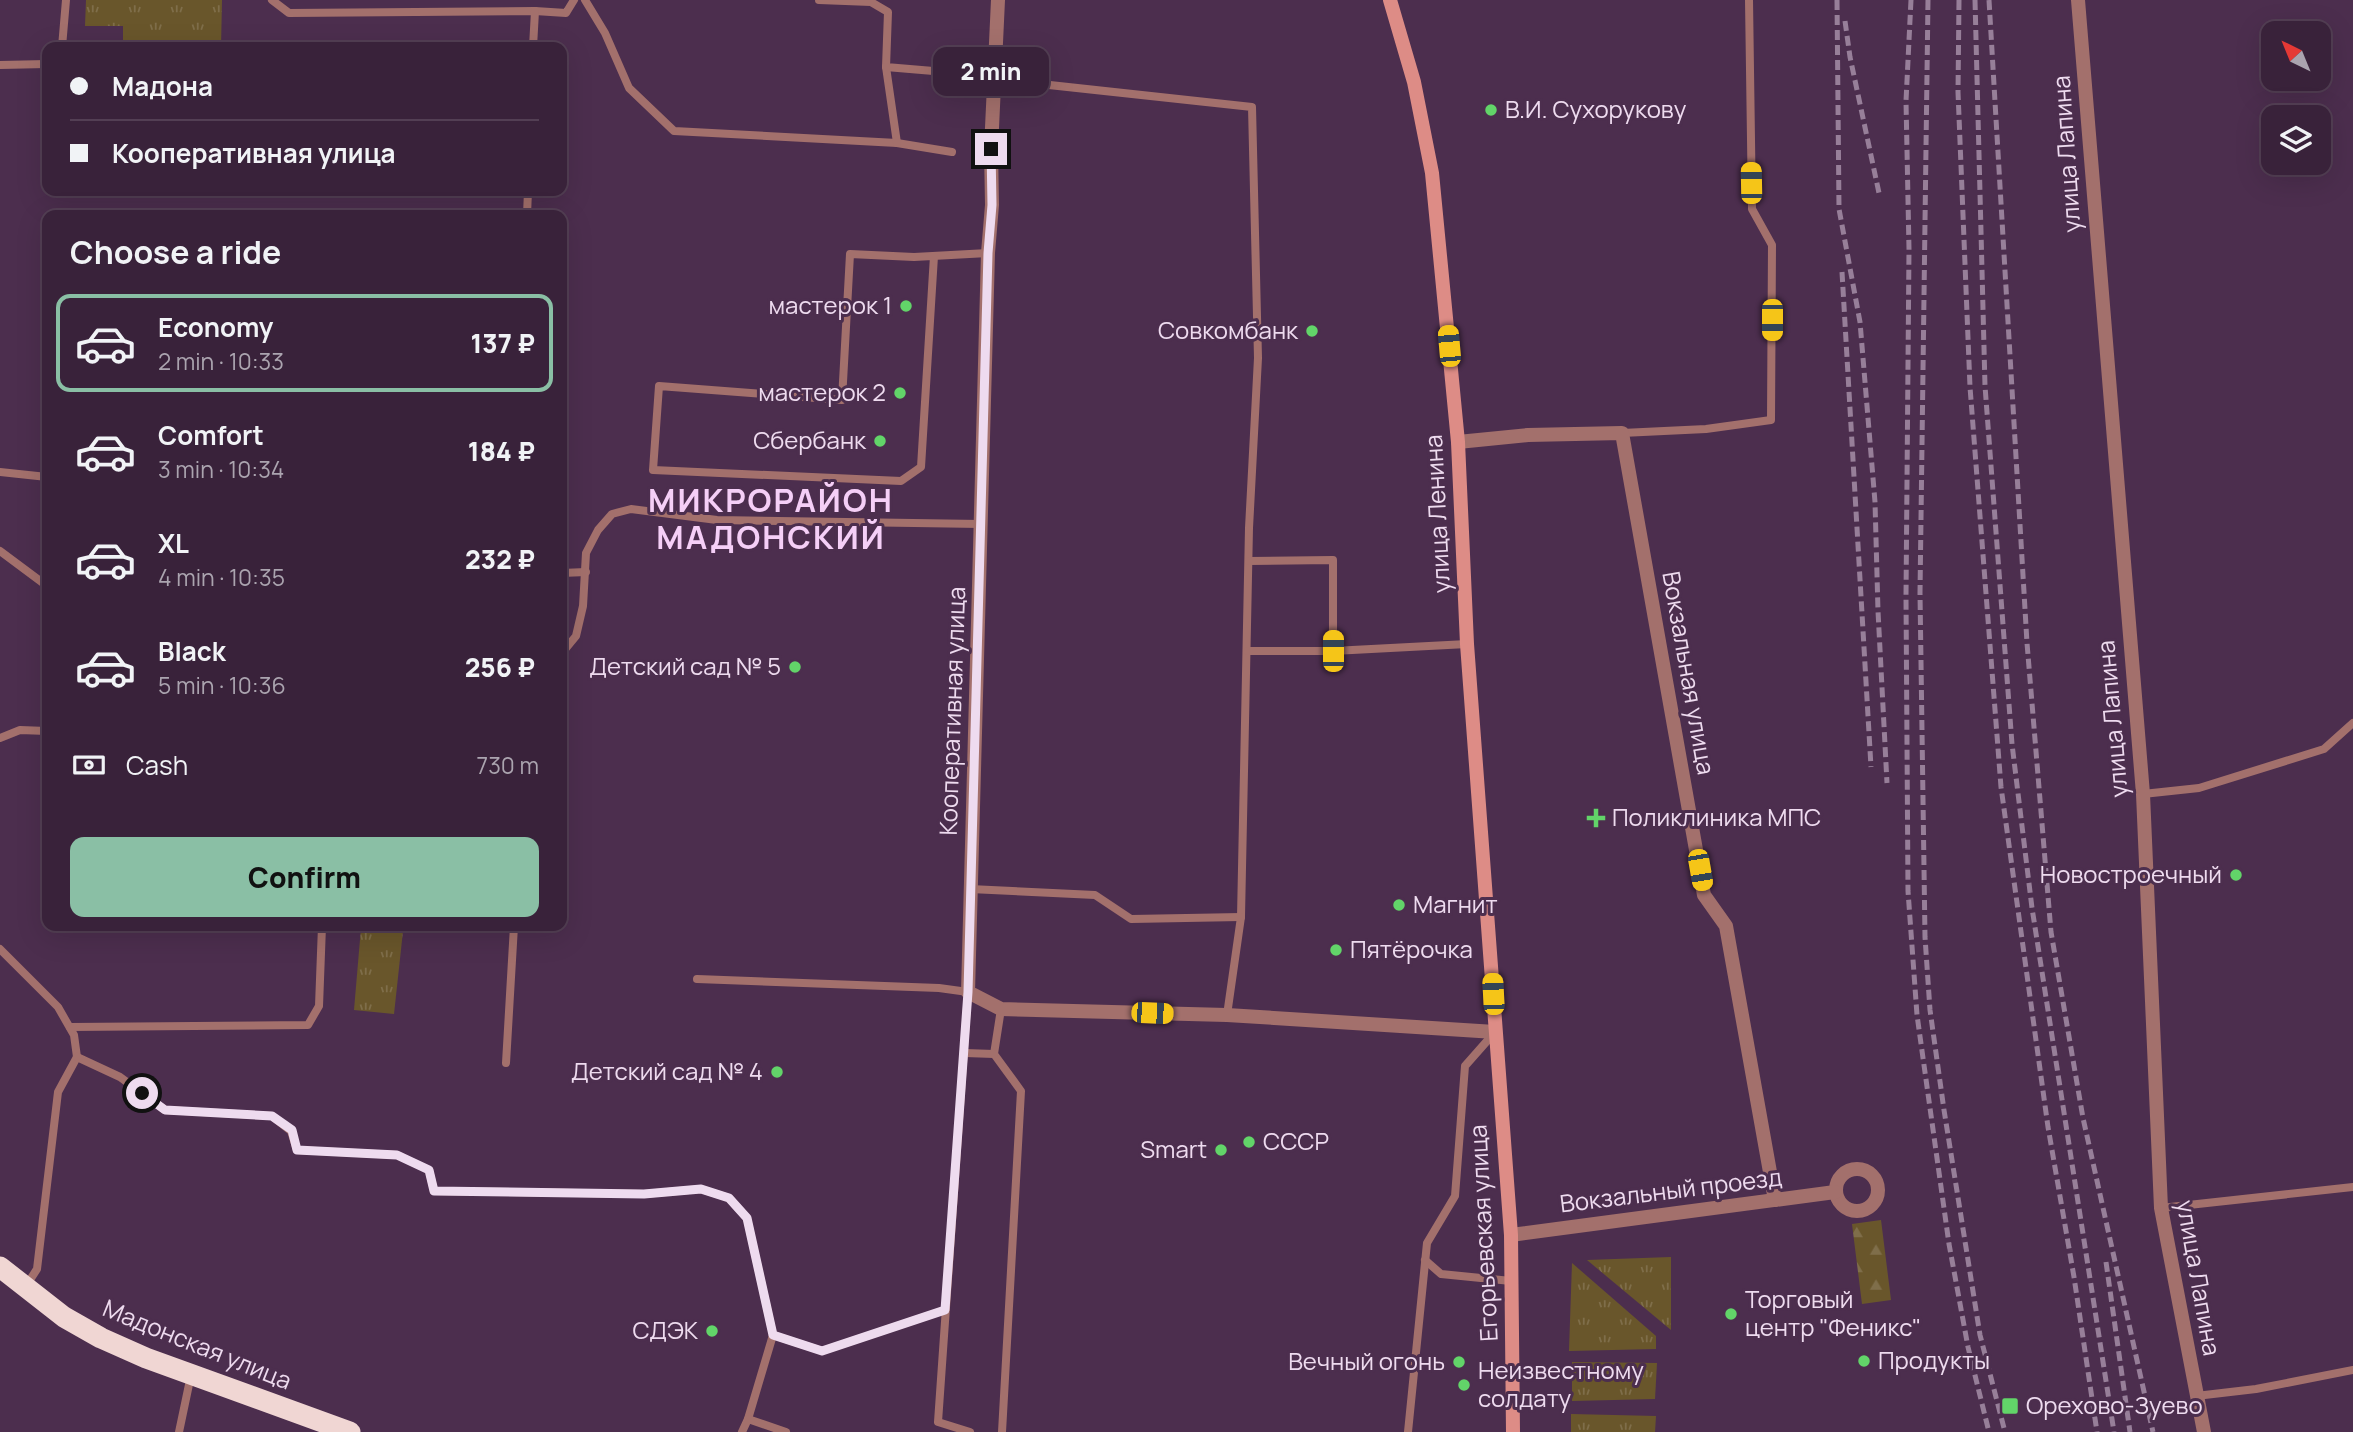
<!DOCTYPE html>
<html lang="en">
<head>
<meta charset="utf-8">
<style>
  :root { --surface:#39223a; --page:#402a42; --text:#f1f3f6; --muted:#aba4af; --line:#533f54; --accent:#8abfa5 }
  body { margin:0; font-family:Manrope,sans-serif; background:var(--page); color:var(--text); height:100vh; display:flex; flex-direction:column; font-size:26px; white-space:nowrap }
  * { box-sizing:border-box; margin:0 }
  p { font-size:23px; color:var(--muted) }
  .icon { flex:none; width:38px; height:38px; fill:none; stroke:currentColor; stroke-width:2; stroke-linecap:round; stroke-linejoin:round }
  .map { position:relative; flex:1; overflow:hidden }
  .panel { position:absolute; left:42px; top:210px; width:525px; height:721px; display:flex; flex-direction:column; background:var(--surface); border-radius:14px; box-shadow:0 7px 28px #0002,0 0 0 2px var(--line) }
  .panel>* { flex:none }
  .hud { position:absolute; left:42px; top:42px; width:525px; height:154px; border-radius:14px; box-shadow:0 7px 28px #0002,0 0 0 2px var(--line); display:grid; align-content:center; height:154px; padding:0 28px; background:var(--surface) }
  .needle { width:46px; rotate:317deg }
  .tools { position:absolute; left:2261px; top:21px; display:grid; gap:14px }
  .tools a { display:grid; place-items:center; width:70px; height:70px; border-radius:14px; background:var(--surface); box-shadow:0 7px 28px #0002,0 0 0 2px var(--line); font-size:35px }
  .end { position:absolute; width:32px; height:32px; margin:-16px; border:9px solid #eedbef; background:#111; box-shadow:0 0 0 4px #111 }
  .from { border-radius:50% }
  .bubble { position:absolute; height:49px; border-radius:14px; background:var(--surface); box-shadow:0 7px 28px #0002,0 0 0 2px var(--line); font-size:23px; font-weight:800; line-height:49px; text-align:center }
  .car { position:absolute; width:21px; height:42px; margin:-21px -10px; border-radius:9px; box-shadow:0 0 5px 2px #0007; background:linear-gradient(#f5c518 24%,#345 0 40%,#f5c518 0 76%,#345 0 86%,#f5c518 0) }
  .hud b { display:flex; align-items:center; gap:24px; height:66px; font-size:26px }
  .hud b+b { border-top:2px solid var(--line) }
  .hud i { width:18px; height:18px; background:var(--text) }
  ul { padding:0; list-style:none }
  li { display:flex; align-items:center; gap:21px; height:98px; margin:0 14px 10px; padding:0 14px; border:4px solid transparent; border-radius:14px }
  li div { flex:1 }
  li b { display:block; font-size:26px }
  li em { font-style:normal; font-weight:800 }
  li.current { border-color:var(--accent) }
  li>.icon { width:63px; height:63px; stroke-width:1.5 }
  h2 { padding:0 28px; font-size:32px; line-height:84px }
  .pay { display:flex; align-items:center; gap:18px; height:77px; padding:0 28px; font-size:26px }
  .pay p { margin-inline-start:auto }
  .cta { display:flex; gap:14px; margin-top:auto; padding:14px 28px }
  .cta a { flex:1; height:80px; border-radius:14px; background:var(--accent); color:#111; font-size:28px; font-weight:800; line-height:80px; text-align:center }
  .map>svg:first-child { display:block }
  .grass { fill:url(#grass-tufts) }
  .forest { fill:url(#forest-firs) }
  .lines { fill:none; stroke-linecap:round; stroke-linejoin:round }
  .lane { stroke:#a3706c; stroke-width:8 }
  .street { stroke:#a3706c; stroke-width:14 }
  .secondary { stroke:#dd8c86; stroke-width:14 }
  .highway { stroke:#f0d6d3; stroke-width:21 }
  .rail { stroke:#977f99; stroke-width:5; stroke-dasharray:10 5; stroke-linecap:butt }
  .route { stroke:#eedbef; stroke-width:9 }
  .poi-dot { fill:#62d469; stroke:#4c2e4e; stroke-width:2.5 }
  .labels { text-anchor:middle; stroke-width:6; stroke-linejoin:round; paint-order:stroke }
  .poi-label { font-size:24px; fill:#eedbef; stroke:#4c2e4e; text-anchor:end }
  .street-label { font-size:24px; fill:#eedbef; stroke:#4c2e4e }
  .district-label { font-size:32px; font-weight:bold; letter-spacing:2px; fill:#f5cff7; stroke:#4c2e4e }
</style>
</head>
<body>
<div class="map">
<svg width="2353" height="1432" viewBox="0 0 2353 1432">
  <defs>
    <pattern id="grass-tufts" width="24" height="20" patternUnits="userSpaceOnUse" patternTransform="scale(1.75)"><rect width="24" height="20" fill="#69562b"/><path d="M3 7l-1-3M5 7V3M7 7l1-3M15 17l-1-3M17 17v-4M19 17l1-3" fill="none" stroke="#7f6e4a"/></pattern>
    <pattern id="forest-firs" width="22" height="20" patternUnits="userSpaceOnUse" patternTransform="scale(1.75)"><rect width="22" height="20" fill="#69562b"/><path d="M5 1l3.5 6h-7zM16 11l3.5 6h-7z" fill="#7f6e4a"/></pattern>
  </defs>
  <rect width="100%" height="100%" fill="#4c2e4e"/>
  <g class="grass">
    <polygon points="86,0 222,0 221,47 123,47 123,26 85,26"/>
    <polygon points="361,928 403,931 394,1014 354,1010"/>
    <polygon points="1671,1257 1671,1330 1587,1260"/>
    <polygon points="1572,1263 1656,1336 1656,1349 1569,1351"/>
    <polygon points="1572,1362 1657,1363 1655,1399 1572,1401"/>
    <polygon points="1571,1414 1656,1416 1655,1432 1571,1432"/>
  </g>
  <polygon class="forest" points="1881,1220 1891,1300 1862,1304 1852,1224"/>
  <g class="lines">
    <g class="lane">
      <polyline points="272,0 289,13 535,11 566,13 574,0"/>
      <polyline points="585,0 605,33 629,88 674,131 897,143 952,152"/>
      <polyline points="819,0 871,2 888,12 886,67 969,74 994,79 1252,107 1258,358 1249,528 1241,917 1227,1015"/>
      <polyline points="62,47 66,0"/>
      <polyline points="533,47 535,11"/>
      <polyline points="0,65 47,64"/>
      <polyline points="886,67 897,143"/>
      <polyline points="527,215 528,191"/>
      <polyline points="934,256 921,467 901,481 653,470 659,386 842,400 850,254 914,257 988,253"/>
      <polyline points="1622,433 1706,429 1771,420 1772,245 1752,209 1749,0"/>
      <polyline points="0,472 47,477"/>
      <polyline points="0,551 47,586"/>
      <polyline points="1249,561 1333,560 1333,651"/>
      <polyline points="562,573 586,572"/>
      <polyline points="1248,651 1333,651 1467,644"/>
      <polyline points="562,653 576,636 583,606 586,553 598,530 612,514 631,509 717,520 981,524"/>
      <polyline points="45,689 47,666"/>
      <polyline points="0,738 20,730 47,731"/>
      <polyline points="2143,794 2199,788 2324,749 2353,723"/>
      <polyline points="970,889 1095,895 1131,919 1241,917"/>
      <polyline points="0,949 58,1007 74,1035 77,1057 58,1092 37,1269 26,1286"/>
      <polyline points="697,979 939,988 968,992 938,1422 970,1432"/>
      <polyline points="1001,1009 994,1054 1021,1091 1002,1432"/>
      <polyline points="70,1027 308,1025 319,1006 322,926"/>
      <polyline points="965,1053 994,1054"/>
      <polyline points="77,1057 120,1077 165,1110 272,1116 291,1131 297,1150 397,1155 429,1170 434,1191 644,1194 701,1189 729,1198 747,1218 773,1335 748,1419"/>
      <polyline points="506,1063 514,926"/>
      <polyline points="2161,1208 2353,1187"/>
      <polyline points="1425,1260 1441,1274 1511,1281"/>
      <polyline points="773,1335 822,1351 945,1310"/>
      <polyline points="2196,1396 2256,1389 2353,1370"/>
      <polyline points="179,1432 191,1375"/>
      <polyline points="742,1432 748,1419 786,1432"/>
      <polyline points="1408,1432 1427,1243 1455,1196 1465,1066 1495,1032"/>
    </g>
    <g class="street">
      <polyline points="998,0 991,149 992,205 988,253 968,992 1001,1009 1227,1015 1495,1032"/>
      <polyline points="2078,0 2143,794 2161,1208 2204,1432"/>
      <polyline points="1458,442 1528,435 1622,433 1704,895 1726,926 1775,1200"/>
      <circle cx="1857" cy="1190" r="21"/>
      <polyline points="1511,1235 1835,1192"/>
    </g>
    <polyline class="secondary" points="1390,0 1414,82 1432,173 1458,442 1467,644 1511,1235 1513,1432"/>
    <polyline class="highway" points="0,1267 64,1317 101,1338 146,1358 350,1432"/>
    <g class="rail">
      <polyline points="1837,0 1839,209 1860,322 1875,502 1878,611 1887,783"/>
      <polyline points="1911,0 1906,101 1909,249 1906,597 1908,891 1917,1015 1949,1244 1968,1347 1989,1432"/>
      <polyline points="1928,0 1920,593 1925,937 1930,1010 1944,1110 1980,1335 2005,1432"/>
      <polyline points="1959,0 1958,92 1970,387 2001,787 2048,1127 2074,1277 2097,1432"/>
      <polyline points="1975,0 1985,386 2012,744 2032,908 2114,1432"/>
      <polyline points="1989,0 2027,643 2051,932 2083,1118 2153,1432"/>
      <polyline points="1845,21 1850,57 1879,193"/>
      <polyline points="1842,272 1871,767"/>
      <polyline points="2106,1262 2130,1432"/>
    </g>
  </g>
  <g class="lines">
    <polyline class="route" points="142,1093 165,1110 272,1116 292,1130 297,1150 397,1155 429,1170 434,1191 644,1194 701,1189 729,1198 747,1218 773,1335 822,1351 945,1310 968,992 988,253 992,205 991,149"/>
  </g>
  <g class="poi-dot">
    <circle cx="1491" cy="110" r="7"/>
    <circle cx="906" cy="306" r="7"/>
    <circle cx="1312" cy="331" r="7"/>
    <circle cx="900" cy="393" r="7"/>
    <circle cx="880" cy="441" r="7"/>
    <circle cx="795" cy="667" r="7"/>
    <path d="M1592.5 807.5h7v7h7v7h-7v7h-7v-7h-7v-7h7z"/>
    <circle cx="2236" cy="875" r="7"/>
    <circle cx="1399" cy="905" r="7"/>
    <circle cx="1336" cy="950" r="7"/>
    <circle cx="777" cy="1072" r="7"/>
    <circle cx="1249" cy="1142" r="7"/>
    <circle cx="1221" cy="1150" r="7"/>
    <circle cx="1731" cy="1314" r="7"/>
    <circle cx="712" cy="1331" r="7"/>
    <circle cx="1864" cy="1361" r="7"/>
    <circle cx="1459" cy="1362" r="7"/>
    <circle cx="1464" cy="1385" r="7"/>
    <rect x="2001" y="1397" width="18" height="18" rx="3.5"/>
  </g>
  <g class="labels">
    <g class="poi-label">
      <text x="1505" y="118" text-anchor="start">В.И. Сухорукову</text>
      <text x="892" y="314">мастерок 1</text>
      <text x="1298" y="339">Совкомбанк</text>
      <text x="886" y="401">мастерок 2</text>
      <text x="866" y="449">Сбербанк</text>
      <text x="781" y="675">Детский сад № 5</text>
      <text x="1612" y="826" text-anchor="start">Поликлиника МПС</text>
      <text x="2222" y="883">Новостроечный</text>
      <text x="1413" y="913" text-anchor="start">Магнит</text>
      <text x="1350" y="958" text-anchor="start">Пятёрочка</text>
      <text x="763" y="1080">Детский сад № 4</text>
      <text x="1263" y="1150" text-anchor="start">СССР</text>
      <text x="1207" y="1158">Smart</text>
      <text x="1745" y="1308" text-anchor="start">Торговый<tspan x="1745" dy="28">центр "Феникс"</tspan></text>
      <text x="698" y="1339">СДЭК</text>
      <text x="1878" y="1369" text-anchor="start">Продукты</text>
      <text x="1445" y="1370">Вечный огонь</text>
      <text x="1478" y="1379" text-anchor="start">Неизвестному<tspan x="1478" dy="28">солдату</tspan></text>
      <text x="2026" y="1414" text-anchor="start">Орехово-Зуево</text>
    </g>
    <g class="street-label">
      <text transform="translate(2067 154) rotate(-94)" y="8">улица Лапина</text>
      <text transform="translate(1438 514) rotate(-93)" y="8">улица Ленина</text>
      <text transform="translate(1688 673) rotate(80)" y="8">Вокзальная улица</text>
      <text transform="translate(953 711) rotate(-88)" y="8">Кооперативная улица</text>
      <text transform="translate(2113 719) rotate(-95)" y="8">улица Лапина</text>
      <text transform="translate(1671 1191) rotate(-7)" y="8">Вокзальный проезд</text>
      <text transform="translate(1484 1233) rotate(-93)" y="8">Егорьевская улица</text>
      <text transform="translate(2198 1278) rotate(80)" y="8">улица Лапина</text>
      <text transform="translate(197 1345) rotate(22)" y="8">Мадонская улица</text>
    </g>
    <g class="district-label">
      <text x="771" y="512">МИКРОРАЙОН<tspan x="771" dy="37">МАДОНСКИЙ</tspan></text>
    </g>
  </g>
</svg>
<div class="tools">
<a><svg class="needle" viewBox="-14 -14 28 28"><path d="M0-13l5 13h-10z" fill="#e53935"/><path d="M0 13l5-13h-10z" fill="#aba4af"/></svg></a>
<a><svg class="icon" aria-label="layers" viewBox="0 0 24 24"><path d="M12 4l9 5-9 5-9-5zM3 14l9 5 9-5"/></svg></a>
</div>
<i class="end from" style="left:142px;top:1093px"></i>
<i class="end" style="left:991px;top:149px"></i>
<div class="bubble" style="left:933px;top:47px;width:116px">2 min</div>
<i class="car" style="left:1751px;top:183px;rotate:359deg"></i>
<i class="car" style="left:1772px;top:320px;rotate:180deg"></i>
<i class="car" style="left:1449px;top:346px;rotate:355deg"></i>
<i class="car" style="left:1333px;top:651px;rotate:0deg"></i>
<i class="car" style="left:1700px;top:870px;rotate:170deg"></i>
<i class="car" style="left:1493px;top:994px;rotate:357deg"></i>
<i class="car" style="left:1152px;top:1013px;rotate:92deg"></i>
<div class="hud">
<b><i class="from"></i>Мадона</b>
<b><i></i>Кооперативная улица</b>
</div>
<section class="panel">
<h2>Choose a ride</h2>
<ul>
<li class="current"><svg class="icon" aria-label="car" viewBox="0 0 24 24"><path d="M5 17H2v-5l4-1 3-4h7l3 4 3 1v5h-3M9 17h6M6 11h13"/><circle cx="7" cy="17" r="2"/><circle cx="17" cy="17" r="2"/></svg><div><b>Economy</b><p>2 min · 10:33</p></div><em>137 ₽</em></li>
<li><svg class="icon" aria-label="car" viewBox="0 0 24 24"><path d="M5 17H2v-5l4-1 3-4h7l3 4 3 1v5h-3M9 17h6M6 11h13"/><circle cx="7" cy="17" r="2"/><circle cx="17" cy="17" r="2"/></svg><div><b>Comfort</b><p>3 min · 10:34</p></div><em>184 ₽</em></li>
<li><svg class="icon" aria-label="car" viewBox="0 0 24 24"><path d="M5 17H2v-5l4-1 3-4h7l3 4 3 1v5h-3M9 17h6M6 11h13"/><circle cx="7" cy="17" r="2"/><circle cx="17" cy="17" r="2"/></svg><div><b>XL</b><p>4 min · 10:35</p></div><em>232 ₽</em></li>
<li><svg class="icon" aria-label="car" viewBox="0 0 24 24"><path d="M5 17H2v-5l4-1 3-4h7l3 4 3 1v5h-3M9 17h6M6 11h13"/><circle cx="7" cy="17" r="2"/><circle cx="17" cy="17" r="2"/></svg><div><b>Black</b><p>5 min · 10:36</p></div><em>256 ₽</em></li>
</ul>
<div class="pay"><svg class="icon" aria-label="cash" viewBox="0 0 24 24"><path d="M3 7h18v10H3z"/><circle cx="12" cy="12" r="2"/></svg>Cash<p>730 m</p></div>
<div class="cta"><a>Confirm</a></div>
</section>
</div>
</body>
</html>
